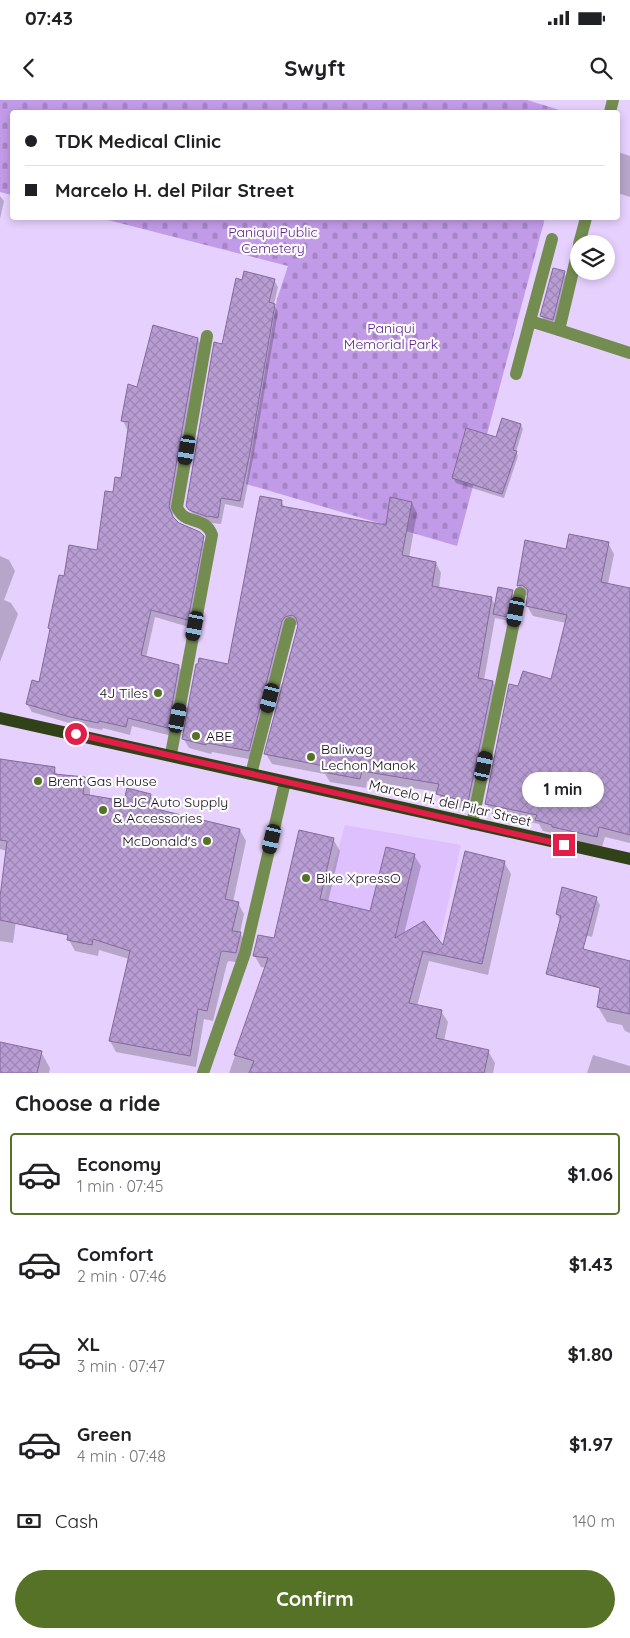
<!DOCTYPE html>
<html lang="en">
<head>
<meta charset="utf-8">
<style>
  :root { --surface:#fff; --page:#f2f2f2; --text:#202124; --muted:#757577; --line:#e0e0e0; --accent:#567226 }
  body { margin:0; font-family:Quicksand,sans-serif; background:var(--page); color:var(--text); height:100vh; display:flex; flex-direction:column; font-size:19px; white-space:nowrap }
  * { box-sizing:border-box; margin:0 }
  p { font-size:16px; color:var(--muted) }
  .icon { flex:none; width:28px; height:28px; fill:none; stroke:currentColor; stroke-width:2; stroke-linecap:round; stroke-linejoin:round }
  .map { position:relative; height:973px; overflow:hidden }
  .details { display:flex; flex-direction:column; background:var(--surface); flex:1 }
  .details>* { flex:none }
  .guide { position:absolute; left:10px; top:10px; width:610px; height:110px; border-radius:5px; box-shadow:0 2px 8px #0003; display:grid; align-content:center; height:110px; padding:0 15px; background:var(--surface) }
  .tools { position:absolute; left:570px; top:135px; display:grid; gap:10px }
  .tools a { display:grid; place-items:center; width:45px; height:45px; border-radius:50%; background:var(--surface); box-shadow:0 2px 8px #0003; font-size:25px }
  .end { position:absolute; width:22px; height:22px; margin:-11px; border:6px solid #e11d48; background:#fff; box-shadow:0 0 0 2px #fff }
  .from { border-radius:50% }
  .bubble { position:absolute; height:35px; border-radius:18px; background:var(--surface); box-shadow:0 2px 8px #0003; font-size:16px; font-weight:700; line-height:35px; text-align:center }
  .car { position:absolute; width:15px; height:30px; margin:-15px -8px; border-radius:6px; box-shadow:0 0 4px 1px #0007; background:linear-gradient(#222 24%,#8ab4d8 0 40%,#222 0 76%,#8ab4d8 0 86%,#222 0) }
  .guide b { display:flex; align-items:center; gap:18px; height:48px; font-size:19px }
  .guide b+b { border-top:1px solid var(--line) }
  .guide i { width:12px; height:12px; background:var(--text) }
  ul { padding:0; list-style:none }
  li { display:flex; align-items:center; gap:15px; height:82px; margin:0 10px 8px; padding:0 5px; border:2px solid transparent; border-radius:5px }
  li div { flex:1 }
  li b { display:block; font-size:19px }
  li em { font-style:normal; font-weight:700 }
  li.current { border-color:var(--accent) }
  li>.icon { width:45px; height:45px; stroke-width:1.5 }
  h2 { padding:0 15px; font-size:22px; line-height:60px }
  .pay { display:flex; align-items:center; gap:12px; height:55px; padding:0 15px; font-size:19px }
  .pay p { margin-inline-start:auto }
  .primary-button { display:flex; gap:10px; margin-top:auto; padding:10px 15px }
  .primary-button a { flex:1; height:58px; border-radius:30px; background:var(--accent); color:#fff; font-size:20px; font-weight:700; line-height:58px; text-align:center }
  .status { display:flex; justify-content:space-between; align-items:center; height:35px; padding:0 25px; background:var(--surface); direction:ltr }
  .status svg { height:14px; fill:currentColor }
  header { display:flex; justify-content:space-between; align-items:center; height:65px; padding:0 15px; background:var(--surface); font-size:22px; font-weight:700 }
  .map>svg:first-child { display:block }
  .built { fill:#dfc0ff }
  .cemetery { fill:url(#cemetery-stones) }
  .shadow { fill:#0003 }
  .building { fill:url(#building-cross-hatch); stroke:#836a9c }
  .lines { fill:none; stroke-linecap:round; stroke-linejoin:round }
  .street { stroke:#738c50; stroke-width:12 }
  .primary { stroke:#324218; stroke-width:12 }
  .route { stroke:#e11d48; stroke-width:6 }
  .poi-dot { fill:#567226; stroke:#fbfbfb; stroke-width:2 }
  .labels { text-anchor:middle; stroke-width:4.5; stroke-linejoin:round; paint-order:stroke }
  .park-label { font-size:14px; fill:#62238e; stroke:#fbfbfb }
  .poi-label { font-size:14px; fill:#170d20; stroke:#fbfbfb; text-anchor:start }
  .street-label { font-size:14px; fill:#170d20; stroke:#fbfbfb }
</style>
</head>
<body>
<div class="status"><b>07:43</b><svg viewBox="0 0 49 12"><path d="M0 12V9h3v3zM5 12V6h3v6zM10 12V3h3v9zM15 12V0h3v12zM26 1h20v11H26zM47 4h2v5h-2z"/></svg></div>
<header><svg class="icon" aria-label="back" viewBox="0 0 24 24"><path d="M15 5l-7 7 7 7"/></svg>Swyft<svg class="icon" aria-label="search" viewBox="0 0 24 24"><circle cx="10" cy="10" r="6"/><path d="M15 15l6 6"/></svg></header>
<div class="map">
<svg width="630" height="973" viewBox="0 0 630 973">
  <defs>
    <pattern id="cemetery-stones" width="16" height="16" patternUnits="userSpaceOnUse" patternTransform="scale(1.25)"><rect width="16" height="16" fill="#c29be8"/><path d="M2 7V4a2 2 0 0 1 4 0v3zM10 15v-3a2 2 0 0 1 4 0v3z" fill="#a684c7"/></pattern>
    <pattern id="building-cross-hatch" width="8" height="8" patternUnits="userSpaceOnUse" patternTransform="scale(1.25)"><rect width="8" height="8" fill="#b89dd3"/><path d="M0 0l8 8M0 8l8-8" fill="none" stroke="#9d86b5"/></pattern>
  </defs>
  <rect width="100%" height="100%" fill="#e6d0fd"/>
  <polygon class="built" points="345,725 461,745 436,857 315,831"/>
  <g class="cemetery">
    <polygon points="0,0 527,0 566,12 12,12 12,95 0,92"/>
    <polygon points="100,118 545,118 457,446 246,384 277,199 288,166"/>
  </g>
  <g class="shadow">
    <polygon points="618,52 630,56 630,97 618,93"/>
    <polygon points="0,96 4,101 0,119"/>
    <polygon points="564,172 566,176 555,223 544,220 541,215"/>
    <polygon points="274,180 278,187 274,204 278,212 253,359 243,408 225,404 221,424 211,423 197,418 191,412 187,405 223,245 243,181"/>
    <polygon points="198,239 202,247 173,415 178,424 202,437 207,446 192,528 155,517 146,558 179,566 183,574 172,636 132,626 130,635 103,628 102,630 76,625 32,612 27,604 40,584 51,531 49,528 65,478 98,452 114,393 122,379 130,329 127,329 123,321 138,288"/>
    <polygon points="521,325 523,329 516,352 518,356 504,398 456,383 453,378 496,339"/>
    <polygon points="282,402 285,408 387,426 412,403 417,413 409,458 436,463 441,473 439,488 491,498 496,506 512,491 514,496 509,521 495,518 484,580 493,582 498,592 474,711 443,704 438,692 367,681 366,688 330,682 325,674 272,664 266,654 299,524 290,527 254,660 212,652 211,654 189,648 183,638 229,565"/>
    <polygon points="608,443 614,454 608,484 630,489 630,743 605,737 602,747 559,737 557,734 543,731 539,724 492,714 486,703 519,588 552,581 566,523 533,516 527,506 528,495 524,496 518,485 567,450"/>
    <polygon points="0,456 9,460 15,471 4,500 11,503 18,514 0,562"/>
    <polygon points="0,660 54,668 58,676 84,678 90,689 90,696 125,702 150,695 157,706 156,710 240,730 246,741 233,802 238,803 244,814 240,833 247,845 242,863 229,861 227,863 213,921 204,919 196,967 116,952 110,941 129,859 99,850 98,856 75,851 69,840 74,819 7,751 0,749"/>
    <polygon points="333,739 340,751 328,802 371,812 414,755 421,766 404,834 444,848 504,762 511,774 488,875 429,861 417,906 441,911 448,922 444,941 488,951 495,963 493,973 229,973 266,868 261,867 254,855 275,839"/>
    <polygon points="596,798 600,805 592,837 564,830 557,814"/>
    <polygon points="0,812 16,821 13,843 0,841"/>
    <polygon points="630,882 630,933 625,931 622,925 607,922 598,907"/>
    <polygon points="0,943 41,952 50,968 49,973 0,973"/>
    <polygon points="593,955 630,966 630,973 587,973"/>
  </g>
  <g class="building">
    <polygon points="553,168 565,171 553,220 540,216"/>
    <polygon points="244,171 275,179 269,202 275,204 250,352 240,401 221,398 218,418 208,416 208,417 189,410 186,406 214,242 222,244 236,178 242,180"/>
    <polygon points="153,225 198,238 169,406 173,417 179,423 200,432 204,436 188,520 151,510 141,555 179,565 168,628 128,618 126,627 99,621 98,623 70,617 26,604 32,580 39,582 50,529 48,528 59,475 64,476 69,445 97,450 105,391 113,392 115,377 121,378 129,322 121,321 128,284 137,287"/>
    <polygon points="502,318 521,324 513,350 517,351 502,394 452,378 466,328 496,337"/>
    <polygon points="260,396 282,400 281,406 386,425 390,397 412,402 402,455 436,462 432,486 492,497 478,578 493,581 468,702 436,694 439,684 362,671 360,679 323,672 324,666 264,654 298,525 296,518 292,515 285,517 282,521 249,651 207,643 206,645 182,639 196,564 198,564 199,558 228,564"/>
    <polygon points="569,434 609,442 601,482 630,488 630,735 599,727 597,737 552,727 552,725 535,720 537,715 485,704 509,584 518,586 523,571 551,579 567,515 526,506 528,490 522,485 517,486 525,440 566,449"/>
    <polygon points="498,487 513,490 507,517 493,514"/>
    <polygon points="0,659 55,667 54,674 85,677 83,694 124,701 127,688 151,694 148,707 240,729 225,799 239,802 232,831 241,832 236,853 223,851 221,852 207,911 198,909 190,956 109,941 130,851 93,839 92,845 67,840 68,835 0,820 0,797 7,741 0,740"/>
    <polygon points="299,730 334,738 320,799 370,811 386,747 415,754 395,838 424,821 443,845 465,751 505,761 482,864 423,851 409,903 442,910 436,938 489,950 484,973 249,973 254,961 234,955 268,858 253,856 258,835 274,838"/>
    <polygon points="562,787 597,797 583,849 630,861 630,914 597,907 600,888 546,874 561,816 556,814"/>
    <polygon points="0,942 42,951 37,973 0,973"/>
  </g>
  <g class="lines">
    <g class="street">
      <polyline points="610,12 613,0"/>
      <polyline points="579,144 586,118"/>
      <polyline points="579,146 559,230 630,253"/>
      <polyline points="530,221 552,139"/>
      <polyline points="516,274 530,221 559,230"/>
      <path d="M171 654 212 435C205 415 184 426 177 407L207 236"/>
      <polyline points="251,674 290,523"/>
      <polyline points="472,724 520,493"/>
      <polyline points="203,973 245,853 285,682"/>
    </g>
    <path class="primary" d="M0 618C210 663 420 712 630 759"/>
  </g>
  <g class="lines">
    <polyline class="route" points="76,634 564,745"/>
  </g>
  <g class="poi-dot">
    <circle cx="158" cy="593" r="5"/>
    <circle cx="196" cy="636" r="5"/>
    <circle cx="311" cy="657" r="5"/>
    <circle cx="38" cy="681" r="5"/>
    <circle cx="103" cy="710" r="5"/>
    <circle cx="207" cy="741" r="5"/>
    <circle cx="306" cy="778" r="5"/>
  </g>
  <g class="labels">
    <g class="park-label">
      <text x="273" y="137">Paniqui Public<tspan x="273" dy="16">Cemetery</tspan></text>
      <text x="391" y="233">Paniqui<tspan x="391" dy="16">Memorial Park</tspan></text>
    </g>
    <g class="poi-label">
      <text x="148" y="598" text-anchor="end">4J Tiles</text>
      <text x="206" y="641">ABE</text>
      <text x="321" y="654">Baliwag<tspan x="321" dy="16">Lechon Manok</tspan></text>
      <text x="48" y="686">Brent Gas House</text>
      <text x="113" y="707">BLJC Auto Supply<tspan x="113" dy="16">&amp; Accessories</tspan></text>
      <text x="197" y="746" text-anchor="end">McDonald's</text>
      <text x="316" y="783">Bike XpressO</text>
    </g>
    <g class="street-label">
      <text transform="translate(450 703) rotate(13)" y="5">Marcelo H. del Pilar Street</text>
    </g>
  </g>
</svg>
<div class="tools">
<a><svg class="icon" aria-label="layers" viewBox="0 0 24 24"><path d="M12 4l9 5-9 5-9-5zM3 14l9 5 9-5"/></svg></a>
</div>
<i class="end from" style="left:76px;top:634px"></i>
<i class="end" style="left:564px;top:745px"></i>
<div class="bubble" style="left:522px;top:672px;width:82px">1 min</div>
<i class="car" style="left:187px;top:350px;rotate:190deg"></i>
<i class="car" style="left:516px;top:512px;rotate:191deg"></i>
<i class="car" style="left:195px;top:526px;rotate:191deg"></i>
<i class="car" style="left:270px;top:598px;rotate:195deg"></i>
<i class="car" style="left:178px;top:618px;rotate:11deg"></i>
<i class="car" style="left:484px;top:666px;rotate:12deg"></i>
<i class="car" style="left:272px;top:739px;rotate:193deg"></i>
<div class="guide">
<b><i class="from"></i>TDK Medical Clinic</b>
<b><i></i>Marcelo H. del Pilar Street</b>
</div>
</div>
<section class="details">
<h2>Choose a ride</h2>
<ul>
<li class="current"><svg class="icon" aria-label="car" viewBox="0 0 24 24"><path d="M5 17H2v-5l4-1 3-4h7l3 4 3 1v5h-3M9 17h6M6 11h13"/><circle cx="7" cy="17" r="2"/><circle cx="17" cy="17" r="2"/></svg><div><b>Economy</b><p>1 min · 07:45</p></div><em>$1.06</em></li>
<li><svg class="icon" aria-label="car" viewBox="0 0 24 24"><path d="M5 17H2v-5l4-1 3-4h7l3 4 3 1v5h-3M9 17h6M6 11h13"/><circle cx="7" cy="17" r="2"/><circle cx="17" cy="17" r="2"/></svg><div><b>Comfort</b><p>2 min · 07:46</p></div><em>$1.43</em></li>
<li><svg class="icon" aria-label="car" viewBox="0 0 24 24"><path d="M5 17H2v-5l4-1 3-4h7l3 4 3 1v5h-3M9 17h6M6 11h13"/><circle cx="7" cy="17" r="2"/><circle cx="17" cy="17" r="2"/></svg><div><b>XL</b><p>3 min · 07:47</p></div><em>$1.80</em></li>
<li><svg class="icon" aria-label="car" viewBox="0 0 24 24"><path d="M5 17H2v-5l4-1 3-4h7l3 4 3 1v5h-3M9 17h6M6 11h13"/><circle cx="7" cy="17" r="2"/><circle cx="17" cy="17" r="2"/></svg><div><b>Green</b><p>4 min · 07:48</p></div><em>$1.97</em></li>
</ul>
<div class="pay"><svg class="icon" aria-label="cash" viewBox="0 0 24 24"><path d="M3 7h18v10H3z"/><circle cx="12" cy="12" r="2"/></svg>Cash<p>140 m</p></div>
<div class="primary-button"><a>Confirm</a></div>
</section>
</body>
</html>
